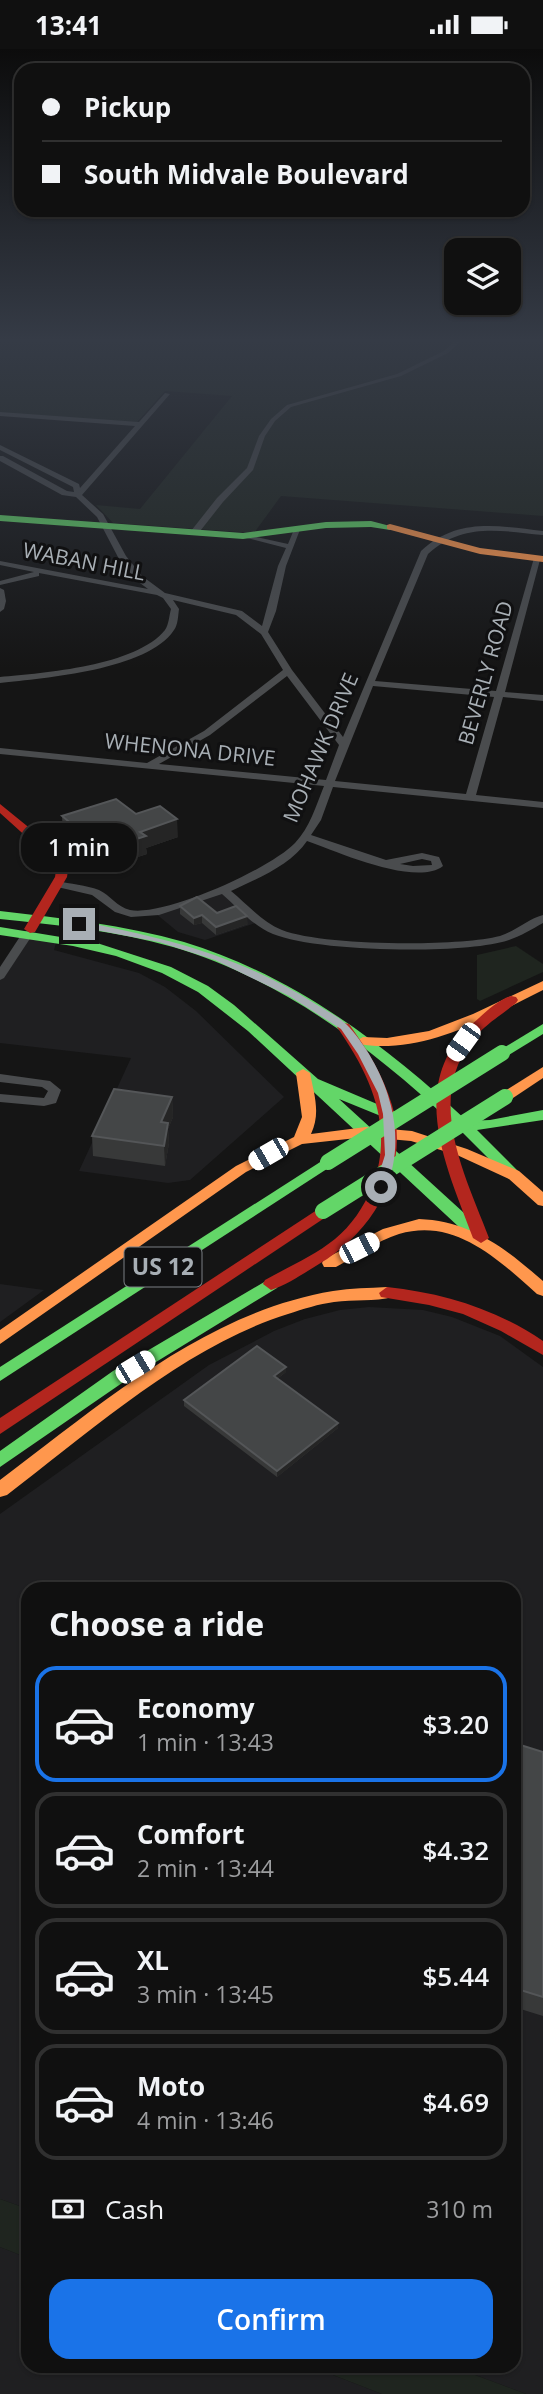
<!DOCTYPE html>
<html lang="en">
<head>
<meta charset="utf-8">
<style>
  :root { --surface:#101010; --page:#191919; --text:#f1f3f6; --muted:#9c9d9f; --line:#303030; --accent:#1a73e8 }
  body { margin:0; font-family:"Open Sans",sans-serif; background:var(--page); color:var(--text); height:100vh; display:flex; flex-direction:column; font-size:26px; white-space:nowrap }
  * { box-sizing:border-box; margin:0 }
  p { font-size:23px; color:var(--muted) }
  .icon { flex:none; width:38px; height:38px; fill:none; stroke:currentColor; stroke-width:2; stroke-linecap:round; stroke-linejoin:round }
  .map { position:relative; flex:1; overflow:hidden }
  .sheet { position:absolute; left:21px; top:1533px; width:500px; height:791px; display:flex; flex-direction:column; background:var(--surface); border-radius:21px; box-shadow:0 2px 5px #0004,0 0 0 2px var(--line) }
  .sheet>* { flex:none }
  .top-card { position:absolute; left:14px; top:14px; width:516px; height:154px; border-radius:21px; box-shadow:0 2px 5px #0004,0 0 0 2px var(--line); display:grid; align-content:center; height:154px; padding:0 28px; background:var(--surface) }
  .fabs { position:absolute; left:444px; top:189px; display:grid; gap:14px }
  .fabs a { display:grid; place-items:center; width:77px; height:77px; border-radius:14px; background:var(--surface); box-shadow:0 2px 5px #0004,0 0 0 2px var(--line); font-size:35px }
  .end { position:absolute; width:32px; height:32px; margin:-16px; border:9px solid #a8afb5; background:#111; box-shadow:0 0 0 4px #111 }
  .from { border-radius:50% }
  .bubble { position:absolute; height:49px; border-radius:21px; background:var(--surface); box-shadow:0 2px 5px #0004,0 0 0 2px var(--line); font-size:23px; font-weight:600; line-height:49px; text-align:center }
  .car { position:absolute; width:21px; height:42px; margin:-21px -10px; border-radius:9px; box-shadow:0 0 5px 2px #0007; background:linear-gradient(#fff 24%,#345 0 40%,#fff 0 76%,#345 0 86%,#fff 0) }
  .top-card b { display:flex; align-items:center; gap:24px; height:66px; font-size:26px }
  .top-card b+b { border-top:2px solid var(--line) }
  .top-card i { width:18px; height:18px; background:var(--text) }
  ul { padding:0; list-style:none }
  li { display:flex; align-items:center; gap:21px; height:116px; margin:0 14px 10px; padding:0 14px; border:4px solid var(--line); border-radius:21px }
  li div { flex:1 }
  li b { display:block; font-size:26px }
  li em { font-style:normal; font-weight:600 }
  li.active { border-color:var(--accent) }
  li>.icon { width:63px; height:63px; stroke-width:1.5 }
  h2 { padding:0 28px; font-size:32px; line-height:84px }
  .pay { display:flex; align-items:center; gap:18px; height:77px; padding:0 28px; font-size:26px }
  .pay p { margin-inline-start:auto }
  .action { display:flex; gap:14px; margin-top:auto; padding:14px 28px }
  .action a { flex:1; height:80px; border-radius:21px; background:var(--accent); color:#fff; font-size:28px; font-weight:600; line-height:80px; text-align:center }
  .status { display:flex; justify-content:space-between; align-items:center; height:49px; padding:0 35px; background:var(--surface); direction:ltr }
  .status svg { height:19px; fill:currentColor }
  .map>svg:first-child { display:block }
  .built { fill:#1f1f21 }
  .green { fill:#1f251f }
  .lines { fill:none; stroke-linecap:round; stroke-linejoin:round }
  .street { fill:#4a4c4e; fill-rule:evenodd }
  .fast { fill:#63d668; fill-rule:evenodd }
  .slow { fill:#ff974d; fill-rule:evenodd }
  .jam { fill:#b3261e; fill-rule:evenodd }
  .fast-bridge { stroke:#63d668; stroke-width:16 }
  .wall { fill:#383939 }
  .shaded-wall { fill:#252525 }
  .building { fill:#444647; stroke:#545658; stroke-width:2 }
  .route { fill:#a8afb5 }
  .labels { text-anchor:middle; stroke-width:6; stroke-linejoin:round; paint-order:stroke }
  .far-street-label { font-size:21px; fill:#a8afb5; stroke:#101011 }
  .shield { fill:#101011; stroke:#7a7f84; stroke-width:2 }
  .shield-label { font-size:23px; font-weight:bold; fill:#a8afb5 }
</style>
</head>
<body>
<div class="status"><b>13:41</b><svg viewBox="0 0 49 12"><path d="M0 12V9h3v3zM5 12V6h3v6zM10 12V3h3v9zM15 12V0h3v12zM26 1h20v11H26zM47 4h2v5h-2z"/></svg></div>
<div class="map">
<svg width="543" height="2345" viewBox="0 0 543 2345">
  <rect width="100%" height="100%" fill="#151515"/>
  <g class="built">
    <polygon points="224,841 261,872 205,891 178,883 155,864"/>
    <polygon points="27,885 57,890 54,901 139,924 165,938 196,962 284,1048 190,1131 168,1134 79,1122 131,1009 0,994 0,927"/>
    <polygon points="0,1235 44,1241 0,1273"/>
    <polygon points="369,1258 423,1261 452,1268 500,1287 543,1318 543,2345 526,2345 451,2317 514,2317 514,1540 28,1540 28,2160 0,2150 0,1465 209,1316 274,1282 305,1270 340,1261"/>
    <polygon points="0,2198 28,2209 28,2317 310,2317 382,2345 0,2345"/>
  </g>
  <g class="green">
    <polygon points="0,291 543,291 543,467 281,447 254,484 113,474 96,456 140,460 232,347 165,342 137,373 0,365"/>
    <polygon points="516,897 543,915 543,923 480,952 477,950 477,906"/>
    <polygon points="0,2150 28,2160 28,2209 0,2198"/>
    <polygon points="310,2317 451,2317 526,2345 382,2345"/>
  </g>
  <g class="lines">
    <g class="street">
      <polygon points="456,291 462,291 448,304 401,327 291,358 275,372 265,387 253,421 223,453 197,486 191,486 191,482 217,449 247,419 259,387 271,370 287,356 397,325 444,302"/>
      <path d="M165 344 170 345 82 446 103 465 126 507 142 527 165 544 242 562 262 577 278 517 286 499 239 487 243 485 288 495 295 478H301L286 517 276 562 268 583 292 621 343 688 421 502C458 468 497 477 543 482V486C500 482 463 473 428 505L375 632 496 642 534 509 541 507 505 643 543 646V652L503 648 476 746 543 753V759L333 738 321 771 311 786 386 811 422 804 439 808 443 817C416 838 338 803 307 792 291 816 257 830 231 842 247 855 262 873 282 881 323 897 457 898 500 887 516 882 528 870 543 866V874C532 880 521 887 509 891 465 906 317 903 273 885 253 877 238 859 222 845L159 866 131 868 115 863 92 846 53 837 52 835 57 832C70 835 86 836 99 841 110 846 117 858 130 861 164 868 270 820 295 794 310 778 316 757 324 737L0 705V699L147 714 204 682 283 621 261 585 236 566 173 551 179 560C178 567 178 576 174 581 148 621 45 629 0 634V628C44 624 136 617 165 581 169 575 169 567 171 560L163 549 157 546 39 524V527L0 536V532L34 523 0 516V512L148 540 136 531 119 510 97 468 76 448 62 446 0 412V407H3L67 442 74 443 73 438 0 401V396L79 435 80 439 135 377 0 367V363L139 373ZM287 627 339 696 326 731 159 715 210 686ZM373 637 494 648 466 745 335 732ZM422 810 431 812 432 816 413 817 400 815Z"/>
      <polygon points="0,539 4,541 6,552 4,560 0,563"/>
      <polygon points="27,882 33,885 4,929 0,931 0,918 23,883"/>
      <polygon points="0,1025 50,1032 61,1041 56,1054 44,1057 0,1053 0,1045 44,1049 48,1042 42,1038 0,1033"/>
    </g>
    <g class="fast">
      <polygon points="0,466 243,484 326,473 371,472 394,478 390,481 371,478 326,479 243,490 0,472"/>
      <path d="M0 862C62 869 124 876 184 893 293 926 386 996 467 1072L490 1071 543 1061V1071L477 1081 522 1126 519 1130H509L460 1081 442 1080 440 1077 442 1074 450 1072C371 998 279 929 173 898 117 882 58 876 0 870Z"/>
      <polygon points="0,878 97,894 171,918 208,937 234,956 318,1030 403,1066 405,1069 398,1074 339,1050 486,1184 488,1188 486,1192 474,1192 248,982 198,943 162,924 116,907 73,897 0,886"/>
      <polygon points="543,975 543,985 507,1007 497,1007 495,1004"/>
      <polygon points="328,1108 336,1113 333,1116 0,1332 0,1318"/>
      <polygon points="271,1229 279,1235 277,1239 125,1332 0,1418 0,1402 113,1322"/>
    </g>
    <g class="slow">
      <polygon points="390,475 480,499 543,507 543,513 480,505 387,480 387,476"/>
      <path d="M543 932V941C491 967 436 999 376 997 368 996 362 997 356 992L363 988 387 989 429 982 473 965Z"/>
      <polygon points="543,1018 543,1029 510,1051 500,1051 498,1048 500,1045"/>
      <path d="M303 1020 310 1024C314 1045 321 1064 311 1085L366 1078 412 1082 467 1100 519 1122 543 1143V1157L538 1156 509 1130 457 1106 411 1092 366 1088 302 1095 246 1123 0 1295V1281L236 1117 294 1088 302 1068 296 1024Z"/>
      <path d="M419 1170C471 1172 505 1199 543 1232V1247L537 1245C499 1211 455 1168 399 1185 377 1192 356 1207 336 1218H324L322 1214 324 1210 383 1180Z"/>
      <path d="M387 1238 395 1244 393 1248C374 1253 354 1250 334 1253 319 1255 303 1260 288 1265 187 1296 89 1383 7 1446L0 1448V1431C100 1356 206 1263 333 1242 351 1239 369 1239 387 1238Z"/>
    </g>
    <g class="jam">
      <polygon points="0,755 48,794 68,821 67,828 35,883 30,884 24,880 55,828 56,821 40,800 0,764"/>
      <path d="M511 947 516 948 518 951 516 954C501 966 483 977 471 993 426 1053 466 1128 489 1189L481 1194 473 1189C447 1119 406 1036 472 975 483 966 497 951 511 947Z"/>
      <path d="M344 974 349 975C367 1000 383 1026 392 1056 411 1120 373 1183 319 1215 304 1224 287 1236 271 1241L263 1235 265 1231C288 1218 314 1207 335 1190 351 1177 364 1158 372 1138 395 1079 371 1027 337 978Z"/>
      <polygon points="323,1157 329,1158 331,1162 329,1166 0,1385 0,1369"/>
      <path d="M387 1238C443 1244 496 1260 543 1292V1306L501 1282 463 1265 429 1256 381 1248 379 1244Z"/>
    </g>
    <g class="fast-bridge">
      <polyline points="328,1113 502,1004"/>
      <polyline points="323,1162 505,1048"/>
    </g>
  </g>
  <g class="wall">
    <polygon points="136,765 178,788 146,799 147,805 104,819 63,785 62,767"/>
    <polygon points="180,857 217,864 248,875 216,886 202,874 194,876 180,865"/>
    <polygon points="172,1048 173,1068 168,1080 169,1094 165,1117 93,1107 92,1087"/>
    <polygon points="286,1323 277,1330 338,1374 338,1379 277,1428 184,1357 184,1351"/>
    <polygon points="514,1694 543,1703 543,1967 514,1958"/>
  </g>
  <g class="shaded-wall">
    <polygon points="177,770 178,788 146,799 147,805 104,819 103,801 140,783"/>
    <polygon points="202,866 202,874 194,876 194,869"/>
    <polygon points="247,867 248,875 216,886 216,878"/>
    <polygon points="172,1048 173,1068 168,1080 169,1094 165,1117 164,1097 161,1073"/>
    <polygon points="286,1318 286,1323 274,1332 274,1327"/>
    <polygon points="338,1374 338,1379 277,1428 277,1422"/>
  </g>
  <g class="building">
    <polygon points="116,750 136,765 160,757 177,770 140,783 146,787 103,801 62,767"/>
    <polygon points="197,848 217,864 236,857 247,867 216,878 202,866 194,869 180,857"/>
    <polygon points="114,1040 172,1048 161,1073 168,1074 164,1097 92,1087"/>
    <polygon points="257,1297 286,1318 274,1327 338,1374 277,1422 184,1351"/>
    <polygon points="514,1694 543,1703 543,1948 514,1939"/>
  </g>
  <linearGradient id="sky" x2="0" y2="1"><stop stop-color="#0c0c0c"/><stop offset="0.47" stop-color="#353b46"/><stop offset="1" stop-color="#353b46" stop-opacity="0"/></linearGradient>
  <rect width="543" height="619" fill="url(#sky)"/>
  <path class="route" d="M79 872C165 889 238 906 314 954 325 961 340 968 349 978 368 999 385 1030 391 1057 398 1085 397 1115 385 1140L375 1138 385 1106 383 1065 378 1044 358 1005 341 980 289 947 215 911 159 893 75 877 74 875Z"/>
  <g class="labels">
    <g class="far-street-label">
      <text transform="translate(84 513) rotate(11)" y="7">WABAN HILL</text>
      <text transform="translate(486 624) rotate(-74)" y="7">BEVERLY ROAD</text>
      <text transform="translate(321 699) rotate(-67)" y="7">MOHAWK DRIVE</text>
      <text transform="translate(190 701) rotate(6)" y="7">WHENONA DRIVE</text>
    </g>
    <rect class="shield" x="124.5" y="1198.5" width="77" height="39" rx="5"/>
    <g class="shield-label">
      <text x="163" y="1226">US 12</text>
    </g>
  </g>
</svg>
<div class="fabs">
<a><svg class="icon" aria-label="layers" viewBox="0 0 24 24"><path d="M12 4l9 5-9 5-9-5zM3 14l9 5 9-5"/></svg></a>
</div>
<i class="end from" style="left:381px;top:1138px"></i>
<i class="end" style="left:79px;top:875px"></i>
<div class="bubble" style="left:21px;top:774px;width:116px">1 min</div>
<i class="car" style="left:463px;top:993px;rotate:216deg"></i>
<i class="car" style="left:268px;top:1105px;rotate:240deg"></i>
<i class="car" style="left:359px;top:1199px;rotate:63deg"></i>
<i class="car" style="left:135px;top:1318px;rotate:59deg"></i>
<div class="top-card">
<b><i class="from"></i>Pickup</b>
<b><i></i>South Midvale Boulevard</b>
</div>
<section class="sheet">
<h2>Choose a ride</h2>
<ul>
<li class="active"><svg class="icon" aria-label="car" viewBox="0 0 24 24"><path d="M5 17H2v-5l4-1 3-4h7l3 4 3 1v5h-3M9 17h6M6 11h13"/><circle cx="7" cy="17" r="2"/><circle cx="17" cy="17" r="2"/></svg><div><b>Economy</b><p>1 min · 13:43</p></div><em>$3.20</em></li>
<li><svg class="icon" aria-label="car" viewBox="0 0 24 24"><path d="M5 17H2v-5l4-1 3-4h7l3 4 3 1v5h-3M9 17h6M6 11h13"/><circle cx="7" cy="17" r="2"/><circle cx="17" cy="17" r="2"/></svg><div><b>Comfort</b><p>2 min · 13:44</p></div><em>$4.32</em></li>
<li><svg class="icon" aria-label="car" viewBox="0 0 24 24"><path d="M5 17H2v-5l4-1 3-4h7l3 4 3 1v5h-3M9 17h6M6 11h13"/><circle cx="7" cy="17" r="2"/><circle cx="17" cy="17" r="2"/></svg><div><b>XL</b><p>3 min · 13:45</p></div><em>$5.44</em></li>
<li><svg class="icon" aria-label="car" viewBox="0 0 24 24"><path d="M5 17H2v-5l4-1 3-4h7l3 4 3 1v5h-3M9 17h6M6 11h13"/><circle cx="7" cy="17" r="2"/><circle cx="17" cy="17" r="2"/></svg><div><b>Moto</b><p>4 min · 13:46</p></div><em>$4.69</em></li>
</ul>
<div class="pay"><svg class="icon" aria-label="cash" viewBox="0 0 24 24"><path d="M3 7h18v10H3z"/><circle cx="12" cy="12" r="2"/></svg>Cash<p>310 m</p></div>
<div class="action"><a>Confirm</a></div>
</section>
</div>
</body>
</html>
